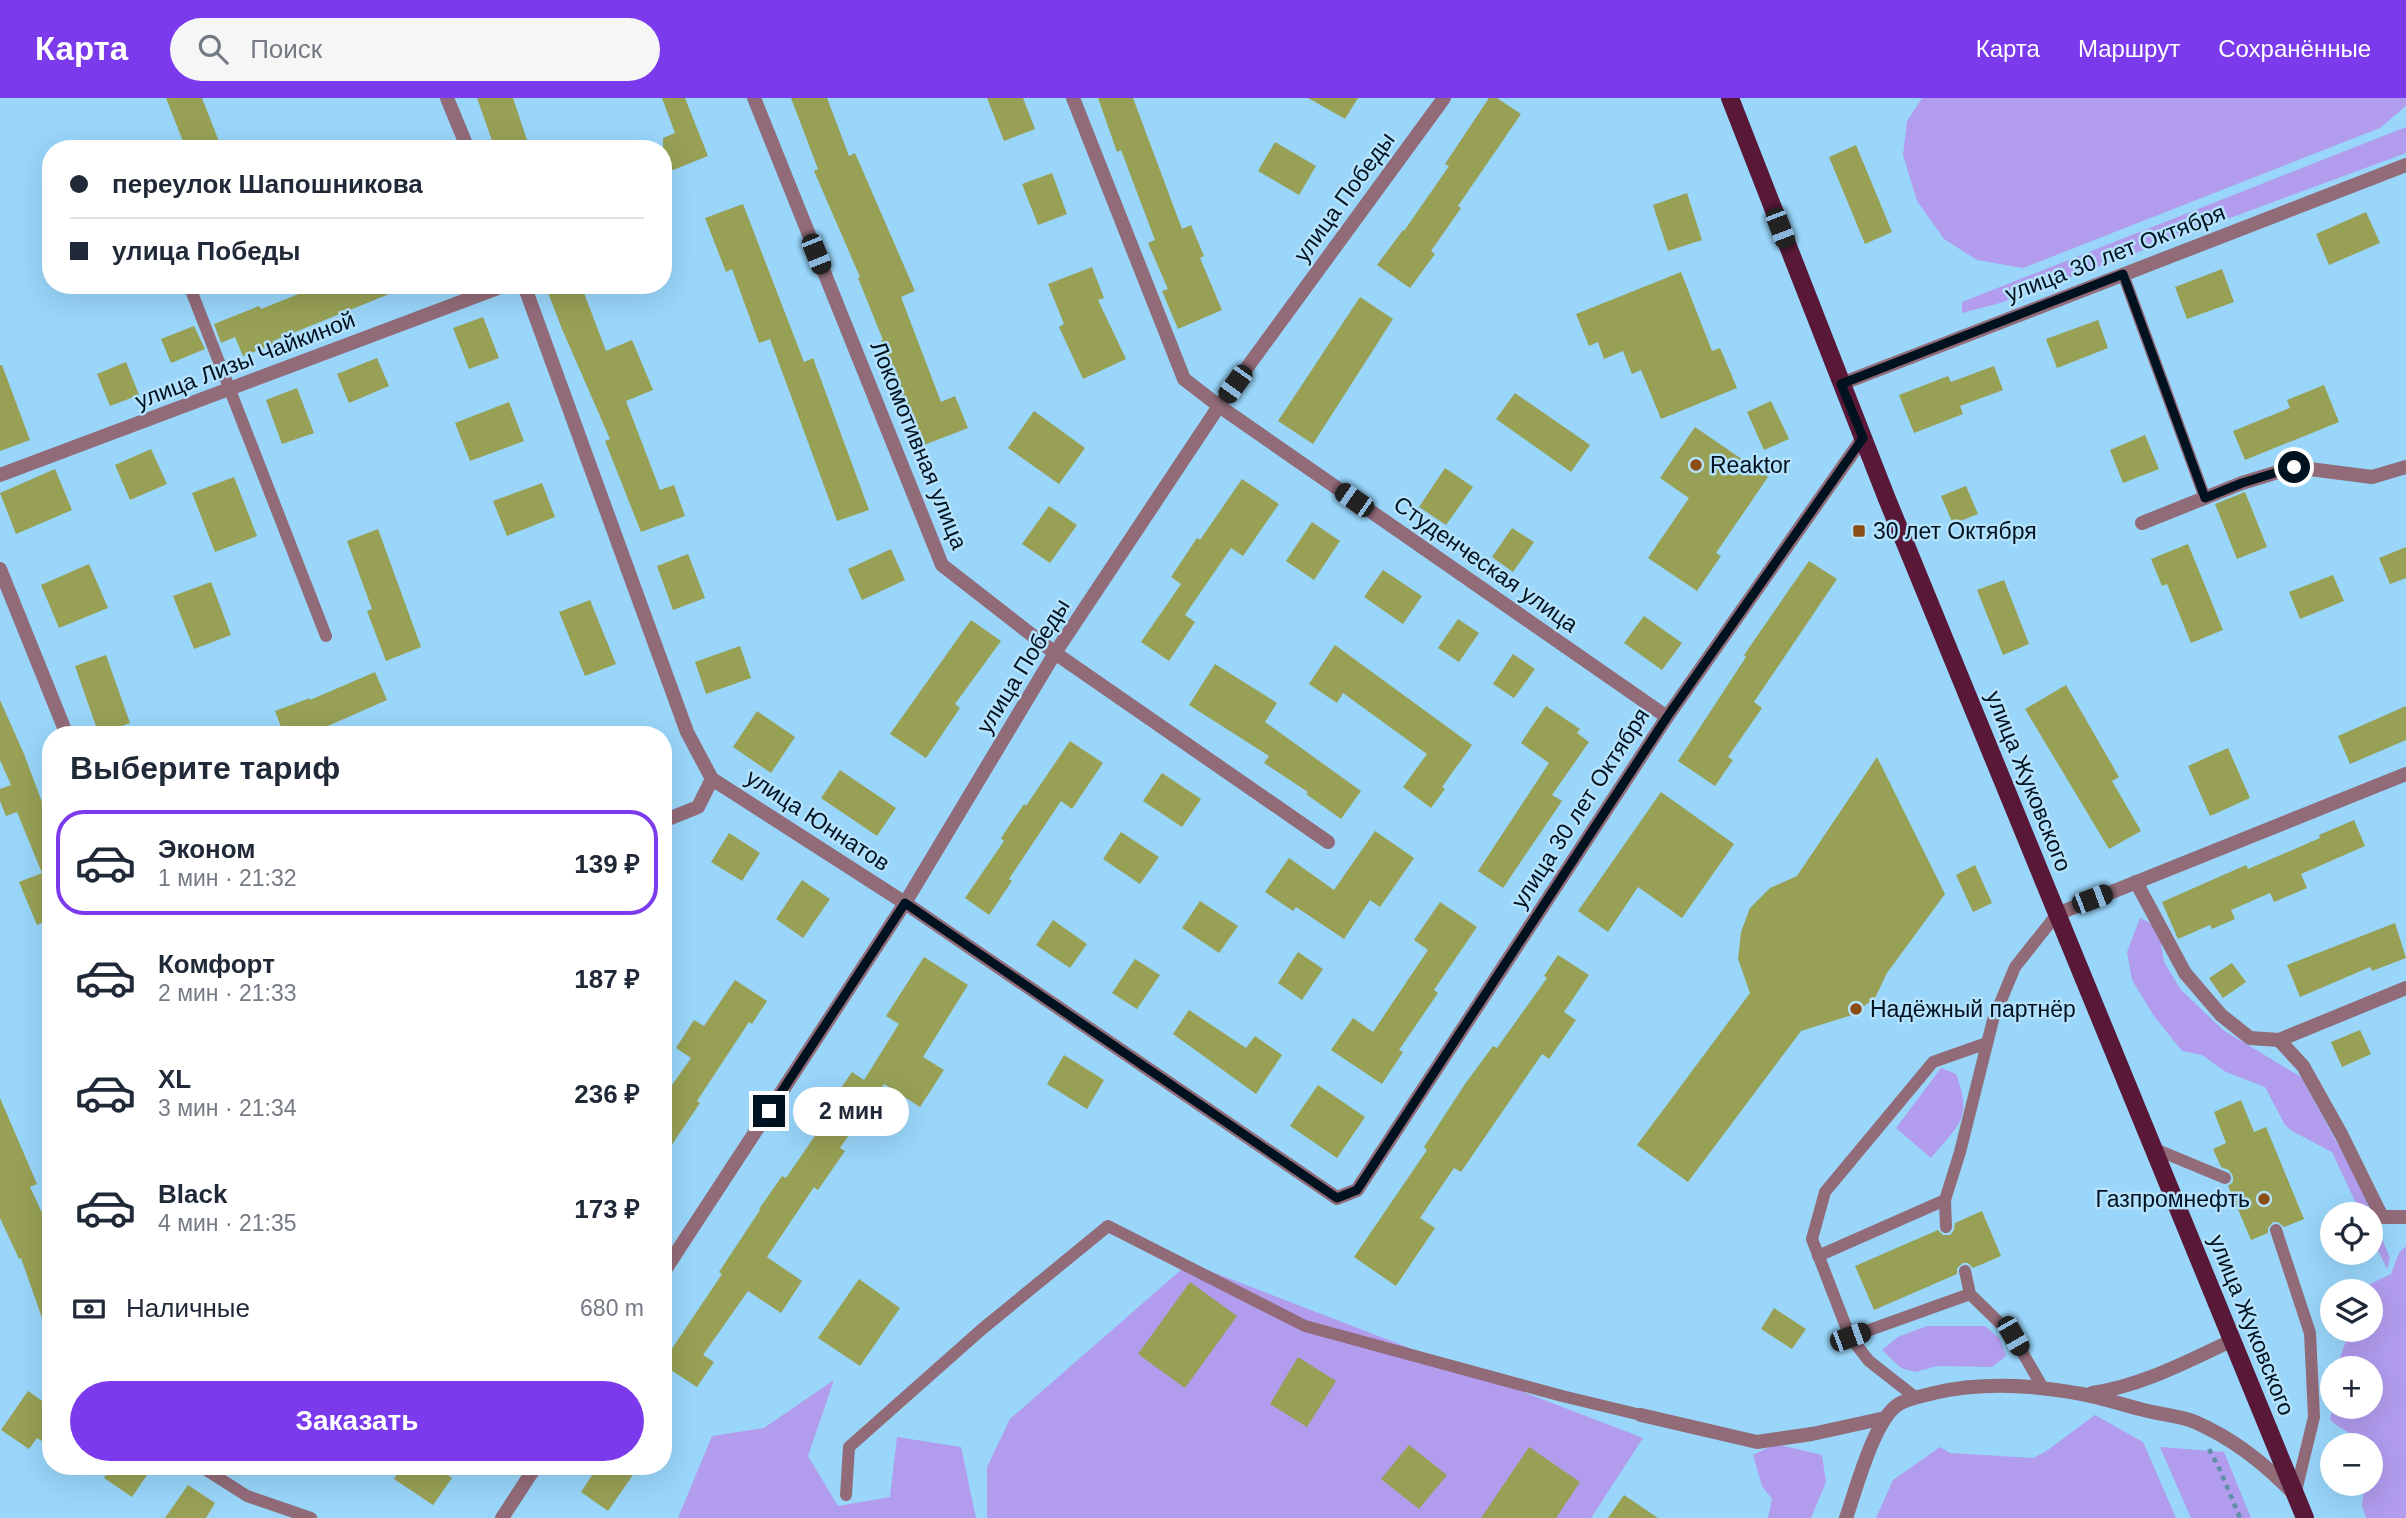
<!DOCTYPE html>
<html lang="ru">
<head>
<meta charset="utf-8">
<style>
  :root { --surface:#fff; --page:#f6f6f7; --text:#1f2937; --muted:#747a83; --line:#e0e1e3; --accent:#7c3aed }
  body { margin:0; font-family:Helvetica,sans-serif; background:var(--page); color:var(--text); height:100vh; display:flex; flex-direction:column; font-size:26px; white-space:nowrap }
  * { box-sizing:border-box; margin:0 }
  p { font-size:23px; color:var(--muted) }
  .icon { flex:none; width:38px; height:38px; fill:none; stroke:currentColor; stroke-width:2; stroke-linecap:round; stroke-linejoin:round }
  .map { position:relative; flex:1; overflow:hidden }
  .details { position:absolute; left:42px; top:628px; width:630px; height:749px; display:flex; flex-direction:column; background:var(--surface); border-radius:28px; box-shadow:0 7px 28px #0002 }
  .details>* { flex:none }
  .banner { position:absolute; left:42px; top:42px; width:630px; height:154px; border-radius:28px; box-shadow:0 7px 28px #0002; display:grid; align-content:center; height:154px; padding:0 28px; background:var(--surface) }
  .buttons { position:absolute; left:2320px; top:1104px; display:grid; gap:14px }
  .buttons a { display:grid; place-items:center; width:63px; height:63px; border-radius:50%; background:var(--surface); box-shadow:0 7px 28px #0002; font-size:35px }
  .end { position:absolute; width:32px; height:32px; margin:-16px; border:9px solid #00121f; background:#fff; box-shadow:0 0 0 4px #fff }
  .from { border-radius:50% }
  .bubble { position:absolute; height:49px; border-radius:24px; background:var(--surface); box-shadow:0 7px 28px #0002; font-size:23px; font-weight:800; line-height:49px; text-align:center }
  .car { position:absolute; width:21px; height:42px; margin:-21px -10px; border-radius:9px; box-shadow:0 0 5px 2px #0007; background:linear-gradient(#222 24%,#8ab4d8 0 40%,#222 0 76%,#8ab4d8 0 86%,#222 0) }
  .banner b { display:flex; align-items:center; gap:24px; height:66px; font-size:26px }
  .banner b+b { border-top:2px solid var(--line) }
  .banner i { width:18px; height:18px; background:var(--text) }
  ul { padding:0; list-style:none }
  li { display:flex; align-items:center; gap:21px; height:105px; margin:0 14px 10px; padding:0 14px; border:4px solid transparent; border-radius:28px }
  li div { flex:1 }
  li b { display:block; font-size:26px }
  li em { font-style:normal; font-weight:800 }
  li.current { border-color:var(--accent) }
  li>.icon { width:63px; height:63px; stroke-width:1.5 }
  h2 { padding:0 28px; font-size:32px; line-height:84px }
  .pay { display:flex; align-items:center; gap:18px; height:77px; padding:0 28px; font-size:26px }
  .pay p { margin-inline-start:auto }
  .primary-button { display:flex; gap:14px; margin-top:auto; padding:14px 28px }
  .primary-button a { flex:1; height:80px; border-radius:42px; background:var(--accent); color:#fff; font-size:28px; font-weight:800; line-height:80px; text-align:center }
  header { display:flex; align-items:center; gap:42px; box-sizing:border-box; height:98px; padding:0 35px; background:var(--accent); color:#fff }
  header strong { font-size:33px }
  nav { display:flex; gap:38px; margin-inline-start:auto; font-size:24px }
  .search { width:490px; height:63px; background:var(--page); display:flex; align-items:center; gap:18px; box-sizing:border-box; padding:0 24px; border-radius:38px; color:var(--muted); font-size:26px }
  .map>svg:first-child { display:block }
  .green { fill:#b19cee }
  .building { fill:#97a055 }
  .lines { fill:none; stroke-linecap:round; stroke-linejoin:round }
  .path { stroke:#608da8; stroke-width:4.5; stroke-dasharray:5 5; stroke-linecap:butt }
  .service { stroke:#926b79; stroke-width:12 }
  .minor { stroke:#926b79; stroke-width:14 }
  .primary { stroke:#591837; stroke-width:18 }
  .route { stroke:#00121f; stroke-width:9 }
  .poi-dot { fill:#8c4c16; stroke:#b4e1fc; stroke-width:2.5 }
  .labels { text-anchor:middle; stroke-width:5; stroke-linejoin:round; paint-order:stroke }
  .street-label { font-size:23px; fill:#00121f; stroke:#b4e1fc }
  .poi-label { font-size:23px; fill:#00121f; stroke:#b4e1fc; text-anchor:start }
</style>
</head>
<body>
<header>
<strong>Карта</strong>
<div class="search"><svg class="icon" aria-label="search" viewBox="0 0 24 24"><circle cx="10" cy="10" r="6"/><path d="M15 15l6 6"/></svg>Поиск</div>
<nav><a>Карта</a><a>Маршрут</a><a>Сохранённые</a></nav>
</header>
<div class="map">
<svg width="2406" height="1420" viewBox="0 0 2406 1420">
  <rect width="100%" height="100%" fill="#99d6fa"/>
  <g class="green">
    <polygon points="1922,0 2406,0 2406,8 2380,30 2023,170 1977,162 1944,141 1917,103 1903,57 1907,23"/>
    <polygon points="2406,29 2406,55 2000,205 1962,215 1962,204"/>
    <polygon points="2140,820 2152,826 2160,840 2164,864 2181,892 2223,932 2301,979 2358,1083 2390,1160 2387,1171 2371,1138 2371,1116 2361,1116 2332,1054 2292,1033 2285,1027 2265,989 2226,974 2202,957 2182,953 2154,918 2132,882 2127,854"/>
    <path d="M1941 970 1956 976C1973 1021 1959 1026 1931 1060L1896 1030Z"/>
    <path d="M2406 1148V1420H2366L2362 1407 2365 1386H2371V1348L2363 1347C2355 1334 2340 1333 2330 1321L2333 1309H2371V1270H2338V1265L2350 1232H2371V1194L2356 1193 2391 1176 2399 1155Z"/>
    <polygon points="1189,1165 1643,1340 1591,1420 987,1420 987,1369 1010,1321"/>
    <polygon points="1927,1228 1985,1228 2000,1241 2006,1258 1992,1269 1937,1268 1915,1274 1901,1270 1882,1252 1898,1239"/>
    <polygon points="834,1282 808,1358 838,1408 890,1399 897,1339 961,1349 976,1420 678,1420 712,1338 764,1330"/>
    <polygon points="2095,1317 2143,1344 2176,1420 1876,1420 1893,1382 1940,1349 1950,1355 2033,1360 2045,1354"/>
    <polygon points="1776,1346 1822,1357 1826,1384 1811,1420 1768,1420 1772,1401 1762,1388 1753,1357"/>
    <polygon points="2160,1349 2224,1354 2251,1420 2191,1420"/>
  </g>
  <g class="building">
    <polygon points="166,0 202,0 222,51 186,51"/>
    <polygon points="477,0 513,0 530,51 495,51"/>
    <polygon points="662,0 685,0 708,58 663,76 663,40 675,35"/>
    <polygon points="791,0 827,0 849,58 855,55 915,193 901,199 941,304 955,298 968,330 924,347 898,287 881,242 883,242 858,180 860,179 814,73 818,71"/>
    <polygon points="987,0 1023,0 1035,31 1004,43"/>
    <polygon points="1098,0 1133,0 1182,131 1191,127 1204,158 1200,160 1222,212 1178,231 1162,193 1168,191 1148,145 1155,142 1121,52 1117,54"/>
    <polygon points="1308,0 1358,0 1345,21"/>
    <polygon points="1489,0 1497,0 1521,16 1458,108 1461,110 1431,153 1435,156 1410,190 1377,167 1403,132 1404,133 1449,68 1445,66"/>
    <polygon points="1275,44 1316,68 1299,97 1258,73"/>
    <polygon points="1856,47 1892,134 1865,146 1829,59"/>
    <polygon points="1052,75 1067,116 1038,127 1022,86"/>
    <polygon points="1687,95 1702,142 1668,153 1653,107"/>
    <polygon points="743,106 804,264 813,260 869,412 837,423 770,241 759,245 732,171 726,174 705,120"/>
    <polygon points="2366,114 2380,145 2329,167 2316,136"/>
    <polygon points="1092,169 1104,200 1098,202 1126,261 1083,281 1059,229 1064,226 1048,186"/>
    <polygon points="2222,171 2234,204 2187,221 2175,189"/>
    <polygon points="1681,174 1712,253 1720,250 1737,290 1661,321 1641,272 1632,276 1623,253 1604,261 1598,244 1589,248 1576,216"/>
    <polygon points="321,187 409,188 273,243 274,246 243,258 235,239 221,245 214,226 259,208 261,211"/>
    <polygon points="545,187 581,187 606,253 632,242 653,292 626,303 660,392 674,387 685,418 641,434 605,343 610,341 562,231"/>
    <polygon points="1360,199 1393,221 1313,346 1278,323"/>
    <polygon points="483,219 499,260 469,271 453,230"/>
    <polygon points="2098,222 2108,250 2057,270 2046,241"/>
    <polygon points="194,228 205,251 171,265 161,241"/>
    <polygon points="377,260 389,288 349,305 337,276"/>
    <polygon points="126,264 139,297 110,308 97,276"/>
    <polygon points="0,267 2,267 30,342 0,353"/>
    <polygon points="1994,268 2003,292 1960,308 1963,316 1914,335 1899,297 1948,278 1951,284"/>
    <polygon points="2324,287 2339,324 2245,362 2233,333 2290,310 2287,302"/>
    <polygon points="297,290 314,335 282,346 266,302"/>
    <polygon points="1515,295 1590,347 1571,374 1496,321"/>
    <polygon points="1771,303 1789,341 1764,352 1747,314"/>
    <polygon points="509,304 524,343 470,363 455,325"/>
    <polygon points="1034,313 1085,350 1059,386 1008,350"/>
    <polygon points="1695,329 1768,379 1716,455 1721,458 1697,493 1648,460 1689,400 1660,380"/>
    <polygon points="2145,337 2159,371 2123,385 2110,352"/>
    <polygon points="151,351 167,386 130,402 115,367"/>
    <polygon points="1445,370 1473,389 1446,427 1419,409"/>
    <polygon points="55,371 72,412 16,436 0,395"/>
    <polygon points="234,379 257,438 215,454 192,395"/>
    <polygon points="1242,381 1279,406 1243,458 1231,450 1185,517 1195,524 1169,563 1141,544 1181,486 1171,479 1197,440 1200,442"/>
    <polygon points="542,385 555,419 507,438 493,403"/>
    <polygon points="1966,388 1978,416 1953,426 1941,398"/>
    <polygon points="2245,394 2267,449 2237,461 2215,406"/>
    <polygon points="1049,408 1077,427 1050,465 1022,446"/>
    <polygon points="1312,424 1340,443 1314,482 1286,463"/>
    <polygon points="1512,430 1534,444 1513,474 1492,459"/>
    <polygon points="378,431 421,549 386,563 367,513 372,511 347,443"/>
    <polygon points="2188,446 2223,532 2191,545 2167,486 2162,488 2151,461"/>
    <polygon points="2406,449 2406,480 2390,486 2379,460"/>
    <polygon points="891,451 905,482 862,502 848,471"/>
    <polygon points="688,456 705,500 673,512 657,468"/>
    <polygon points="1809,463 1837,481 1754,604 1762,610 1728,659 1733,662 1715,688 1678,663 1746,559 1744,557"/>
    <polygon points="89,466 108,510 59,530 41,487"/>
    <polygon points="1383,472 1422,498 1403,526 1364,499"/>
    <polygon points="2333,477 2344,503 2300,521 2289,494"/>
    <polygon points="2004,482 2029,546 2003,557 1977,492"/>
    <polygon points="211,484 231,537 194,551 173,498"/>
    <polygon points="590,502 616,566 585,578 559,514"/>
    <polygon points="1644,518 1682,545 1662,572 1624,545"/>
    <polygon points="1458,521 1479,535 1459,564 1438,550"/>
    <polygon points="971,522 1001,543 955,606 960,610 926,660 890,636"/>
    <polygon points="1335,547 1472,647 1442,689 1445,691 1431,710 1403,689 1427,656 1343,595 1337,605 1309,586"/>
    <polygon points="740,548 751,580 706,596 695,564"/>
    <polygon points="1513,556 1535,571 1514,600 1493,586"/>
    <polygon points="106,557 130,625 99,637 75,568"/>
    <polygon points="1215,566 1277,605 1265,624 1361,693 1341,721 1306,696 1308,694 1264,665 1269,658 1189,607"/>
    <polygon points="375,574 387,602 321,631 323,637 284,637 275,613 310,600 310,602"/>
    <polygon points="2066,587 2119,679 2112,683 2141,733 2109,751 2025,611"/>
    <polygon points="0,602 24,656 51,728 51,821 37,827 19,784 42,775 17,714 6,718 0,703 0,691 11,687 0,662"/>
    <polygon points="1546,608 1580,631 1577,635 1589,644 1552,697 1562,703 1503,790 1478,773 1549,665 1521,645"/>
    <polygon points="2406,608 2406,642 2350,666 2338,638"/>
    <polygon points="757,613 795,639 771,675 733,649"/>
    <polygon points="1070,643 1103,665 1072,711 1061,703 1009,781 1012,783 989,817 965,800 1004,743 1001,740 1024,706 1026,708"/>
    <polygon points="2228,650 2250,700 2210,718 2188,668"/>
    <polygon points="1877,659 1945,796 1887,875 1875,900 1852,917 1801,933 1688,1084 1637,1047 1750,895 1738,861 1741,834 1750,810 1770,790 1797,778"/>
    <polygon points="840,672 896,710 877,738 821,700"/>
    <polygon points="1162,675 1201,701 1182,729 1143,703"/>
    <polygon points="1661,694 1734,746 1682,820 1638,789 1608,834 1578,813"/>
    <polygon points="2354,722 2365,748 2301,776 2307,790 2274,804 2270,795 2231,812 2235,821 2212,831 2210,827 2178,841 2162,804 2246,767 2248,771 2320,740 2319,737"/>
    <polygon points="1375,733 1414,760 1380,809 1370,802 1344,841 1296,809 1293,813 1265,794 1289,760 1334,792"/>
    <polygon points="1121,734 1159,759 1140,786 1103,761"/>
    <polygon points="729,735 760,755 742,783 711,764"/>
    <polygon points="1975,767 1992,805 1973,814 1956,777"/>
    <polygon points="802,782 830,801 803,840 776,821"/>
    <polygon points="1200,803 1238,828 1219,855 1182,830"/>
    <polygon points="1440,804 1477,829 1434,892 1438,895 1399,952 1403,954 1382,986 1331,952 1353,920 1373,934 1428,852 1414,842"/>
    <polygon points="1053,822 1087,846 1070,870 1036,847"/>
    <polygon points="2395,825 2406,860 2372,873 2370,869 2300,899 2287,867"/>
    <polygon points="1298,854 1323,871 1302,902 1278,885"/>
    <polygon points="1558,857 1589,877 1564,914 1576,922 1549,961 1542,956 1461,1074 1454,1070 1420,1120 1435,1130 1396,1188 1354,1159 1427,1052 1424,1049 1465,986 1493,948 1497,950 1547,880 1544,878"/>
    <polygon points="924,859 968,887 923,959 944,972 920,1009 884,986 840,1050 845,1053 818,1092 814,1089 767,1159 802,1183 781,1215 748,1193 703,1257 714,1264 697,1289 663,1267 663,1264 722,1176 719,1174 760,1112 759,1111 782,1078 786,1080 830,1016 825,1013 852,974 864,982 899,926 886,918"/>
    <polygon points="1135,861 1160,877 1137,911 1112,895"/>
    <polygon points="2232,865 2246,884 2223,900 2209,880"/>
    <polygon points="735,882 767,903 752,926 749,924 697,1003 700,1005 663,1060 663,1000 691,960 676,950 694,922 704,928"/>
    <polygon points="1189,912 1246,950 1255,938 1282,957 1256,996 1173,936"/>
    <polygon points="2360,932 2371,956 2342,969 2331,944"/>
    <polygon points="1064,957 1104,982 1087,1011 1047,986"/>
    <polygon points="1318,987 1365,1019 1337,1060 1290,1028"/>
    <polygon points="0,1000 37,1086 30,1089 51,1134 51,1236 48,1237 21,1160 19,1161 0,1120"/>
    <polygon points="2241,1002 2254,1034 2266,1029 2304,1121 2284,1129 2278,1124 2273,1124 2268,1130 2268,1135 2251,1142 2228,1088 2233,1084 2233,1078 2229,1072 2221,1069 2213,1051 2226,1045 2214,1014"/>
    <polygon points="1982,1113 2001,1158 1973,1170 1968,1165 1963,1165 1957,1170 1957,1176 1874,1212 1855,1168 1938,1132 1943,1137 1950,1137 1954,1132 1955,1125"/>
    <polygon points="859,1181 900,1210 860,1268 818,1240"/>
    <polygon points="1190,1184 1237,1218 1185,1290 1138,1256"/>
    <polygon points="1774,1210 1806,1231 1792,1251 1761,1231"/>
    <polygon points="1298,1259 1336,1283 1307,1329 1270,1306"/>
    <polygon points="28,1293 51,1309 51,1349 37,1340 29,1351 1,1332"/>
    <polygon points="1409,1347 1447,1377 1419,1411 1381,1381"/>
    <polygon points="1529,1349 1580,1384 1556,1420 1481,1420"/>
    <polygon points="112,1368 153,1368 132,1399 104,1380"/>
    <polygon points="402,1368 436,1368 452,1380 433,1407 394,1381"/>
    <polygon points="598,1368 639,1368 608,1413 581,1394"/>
    <polygon points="188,1387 215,1405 206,1420 165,1420"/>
    <polygon points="1624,1397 1658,1420 1608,1420"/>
  </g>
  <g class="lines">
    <polyline class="path" points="2209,1351 2220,1372 2240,1420"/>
    <g class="service">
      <polyline points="2123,176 2205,400"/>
      <polyline points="189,187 326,538"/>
      <polyline points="2155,1051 2225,1080"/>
      <polyline points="1946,1129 1945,1102 1960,1054 1993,922 2015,869 2057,816"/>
      <polyline points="2276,1132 2310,1235 2314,1319 2295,1397"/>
      <polyline points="1818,1158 1945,1102"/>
      <polyline points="1965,1173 1970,1196 2013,1238 2043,1290"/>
      <polyline points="1850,1239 1970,1196"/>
      <polyline points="1915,1299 1869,1263 1850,1239 1812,1141 1825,1094 1933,964 1987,945"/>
      <polyline points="200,1368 247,1398 311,1420"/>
      <polyline points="846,1397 849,1349 981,1232 1108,1128 1305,1228 1562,1298 1641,1317"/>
    </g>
    <g class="minor">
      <polyline points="447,0 468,51"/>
      <polyline points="754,0 942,467 1055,555 1328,744"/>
      <polyline points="1073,0 1184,281 1219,308 1667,619"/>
      <polyline points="524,187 687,634 712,681 905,805 1337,1100 1357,1092 1667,619 1863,340"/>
      <polyline points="1841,286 2406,67"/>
      <polyline points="0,377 506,187"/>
      <polyline points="2142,425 2242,385 2294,369 2372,379 2406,369"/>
      <polyline points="0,471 67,637"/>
      <polyline points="663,723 698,709 712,681"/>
      <polyline points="2136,784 2185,875 2221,917 2250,940 2279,942 2406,890"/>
      <polyline points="2057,816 2406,676"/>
      <polyline points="2279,942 2303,968 2341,1036 2382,1119 2406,1119"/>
      <polyline points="663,1175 905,805 1055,555 1219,308 1444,0"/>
      <path d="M2092 1295C2141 1288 2186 1264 2231 1243"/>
      <polyline points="1641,1317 1757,1344 1812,1336 1885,1320"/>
      <polyline points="502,1420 536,1368"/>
      <path d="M1846 1420C1856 1392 1874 1321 1899 1306 1909 1300 1923 1298 1934 1295 1981 1284 2034 1287 2082 1296 2104 1300 2126 1308 2148 1313 2163 1317 2181 1318 2195 1324 2234 1341 2264 1365 2293 1395"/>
    </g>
    <polyline class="primary" points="1730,0 1887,401 2305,1420"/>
  </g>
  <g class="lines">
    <polyline class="route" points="769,1013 905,805 1337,1100 1357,1092 1667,619 1863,340 1841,286 2123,176 2205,400 2242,385 2294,369"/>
  </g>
  <g class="poi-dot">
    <circle cx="1696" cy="367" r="7"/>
    <rect x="1852" y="426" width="14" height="14" rx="3.5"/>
    <circle cx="1856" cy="911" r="7"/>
    <circle cx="2264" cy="1101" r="7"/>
  </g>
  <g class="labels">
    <g class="street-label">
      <text transform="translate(1344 99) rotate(-54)" y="8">улица Победы</text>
      <text transform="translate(2115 155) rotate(-21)" y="8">улица 30 лет Октября</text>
      <text transform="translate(245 262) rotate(-21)" y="8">улица Лизы Чайкиной</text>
      <text transform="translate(919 347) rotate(68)" y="8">Локомотивная улица</text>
      <text transform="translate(1486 466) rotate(35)" y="8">Студенческая улица</text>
      <text transform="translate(1023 568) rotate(-58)" y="8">улица Победы</text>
      <text transform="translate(2029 683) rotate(68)" y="8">улица Жуковского</text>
      <text transform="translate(1580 710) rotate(-57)" y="8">улица 30 лет Октября</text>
      <text transform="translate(818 722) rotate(33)" y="8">улица Юннатов</text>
      <text transform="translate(2252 1227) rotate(68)" y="8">улица Жуковского</text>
    </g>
    <g class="poi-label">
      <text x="1710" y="375">Reaktor</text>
      <text x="1873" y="441">30 лет Октября</text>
      <text x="1870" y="919">Надёжный партнёр</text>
      <text x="2250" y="1109" text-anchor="end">Газпромнефть</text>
    </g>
  </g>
</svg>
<div class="buttons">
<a><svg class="icon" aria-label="locate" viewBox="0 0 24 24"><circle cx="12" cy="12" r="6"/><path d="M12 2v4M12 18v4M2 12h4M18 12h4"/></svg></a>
<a><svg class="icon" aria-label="layers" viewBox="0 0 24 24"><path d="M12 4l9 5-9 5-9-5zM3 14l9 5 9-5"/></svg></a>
<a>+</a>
<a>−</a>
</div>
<i class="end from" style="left:2294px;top:369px"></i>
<i class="end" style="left:769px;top:1013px"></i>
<div class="bubble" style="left:793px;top:989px;width:116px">2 мин</div>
<i class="car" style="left:1780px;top:130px;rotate:159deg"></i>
<i class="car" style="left:816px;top:156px;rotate:158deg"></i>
<i class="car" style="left:1235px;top:286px;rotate:216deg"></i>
<i class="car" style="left:1354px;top:402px;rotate:305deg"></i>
<i class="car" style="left:2092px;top:801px;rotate:69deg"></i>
<i class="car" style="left:2013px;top:1238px;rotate:150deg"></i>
<i class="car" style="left:1850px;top:1239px;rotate:70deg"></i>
<div class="banner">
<b><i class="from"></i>переулок Шапошникова</b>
<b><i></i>улица Победы</b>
</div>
<section class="details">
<h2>Выберите тариф</h2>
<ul>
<li class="current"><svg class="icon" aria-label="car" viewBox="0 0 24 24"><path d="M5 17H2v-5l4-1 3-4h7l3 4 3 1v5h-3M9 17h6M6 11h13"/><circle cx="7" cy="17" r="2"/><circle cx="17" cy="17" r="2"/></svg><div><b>Эконом</b><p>1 мин · 21:32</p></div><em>139 ₽</em></li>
<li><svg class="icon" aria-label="car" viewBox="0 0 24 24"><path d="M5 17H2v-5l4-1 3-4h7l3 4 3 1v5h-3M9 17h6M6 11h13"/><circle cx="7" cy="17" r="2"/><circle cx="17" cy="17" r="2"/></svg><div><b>Комфорт</b><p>2 мин · 21:33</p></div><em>187 ₽</em></li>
<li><svg class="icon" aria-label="car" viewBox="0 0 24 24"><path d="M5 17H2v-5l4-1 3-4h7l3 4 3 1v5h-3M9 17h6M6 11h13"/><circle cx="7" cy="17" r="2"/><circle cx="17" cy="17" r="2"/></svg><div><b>XL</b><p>3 мин · 21:34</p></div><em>236 ₽</em></li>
<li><svg class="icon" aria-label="car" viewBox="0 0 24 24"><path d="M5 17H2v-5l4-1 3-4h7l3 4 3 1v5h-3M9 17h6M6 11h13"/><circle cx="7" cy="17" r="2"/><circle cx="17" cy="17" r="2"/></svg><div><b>Black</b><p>4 мин · 21:35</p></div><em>173 ₽</em></li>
</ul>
<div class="pay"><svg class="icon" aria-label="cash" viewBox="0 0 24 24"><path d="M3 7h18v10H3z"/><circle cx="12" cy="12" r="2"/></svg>Наличные<p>680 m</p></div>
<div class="primary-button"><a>Заказать</a></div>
</section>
</div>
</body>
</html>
